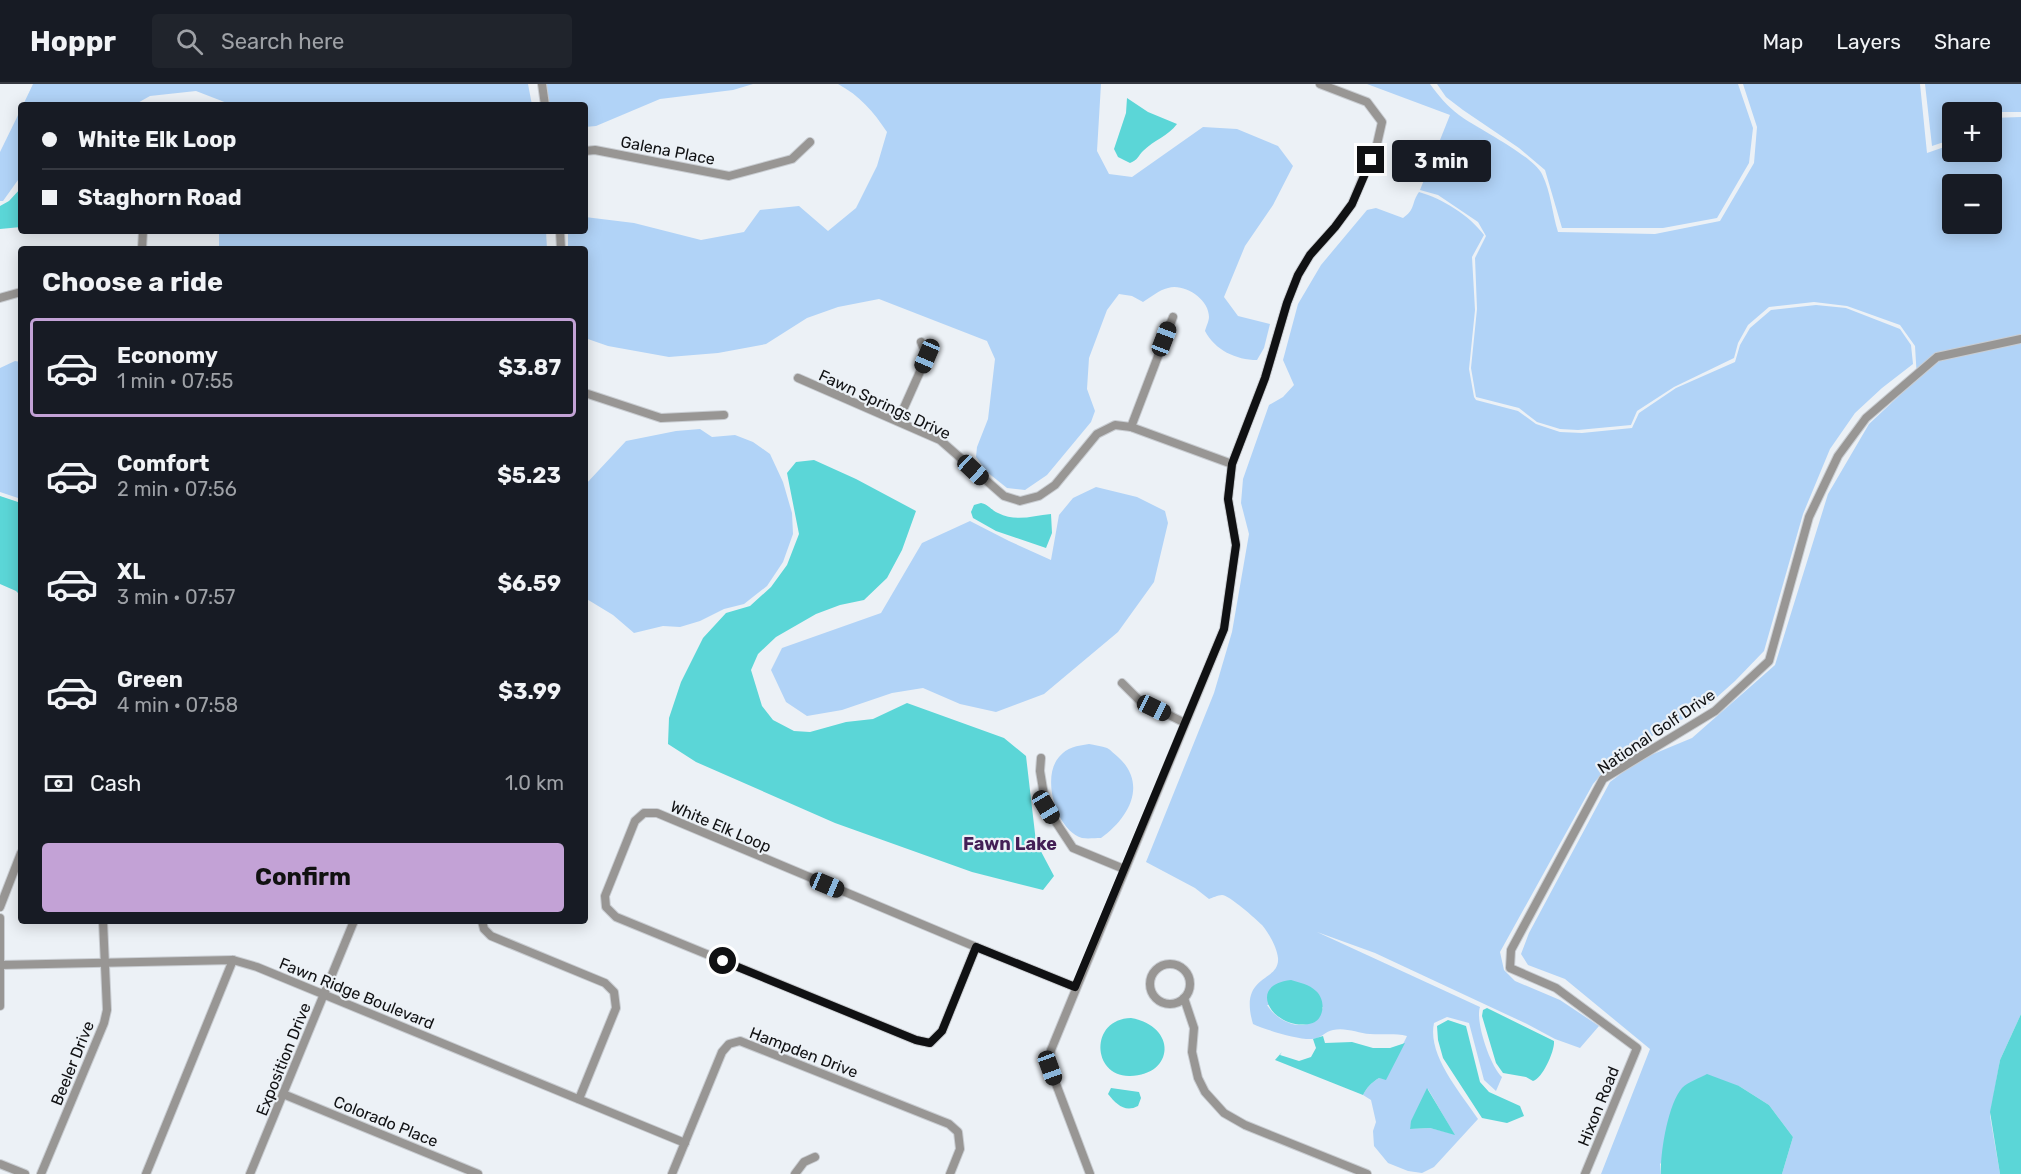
<!DOCTYPE html>
<html lang="en">
<head>
<meta charset="utf-8">
<style>
  :root { --surface:#171b24; --page:#20242c; --text:#f1f3f6; --muted:#9ea1a6; --line:#363941; --accent:#c3a2d6 }
  body { margin:0; font-family:Rubik,sans-serif; background:var(--page); color:var(--text); height:100vh; display:flex; flex-direction:column; font-size:22px; white-space:nowrap }
  * { box-sizing:border-box; margin:0 }
  p { font-size:20px; color:var(--muted) }
  .icon { flex:none; width:33px; height:33px; fill:none; stroke:currentColor; stroke-width:2; stroke-linecap:round; stroke-linejoin:round }
  .map { position:relative; flex:1; overflow:hidden }
  .drawer { position:absolute; left:18px; top:162px; width:570px; height:678px; display:flex; flex-direction:column; background:var(--surface); border-radius:6px; box-shadow:0 3px 15px #0003 }
  .drawer>* { flex:none }
  .banner { position:absolute; left:18px; top:18px; width:570px; height:132px; border-radius:6px; box-shadow:0 3px 15px #0003; display:grid; align-content:center; height:132px; padding:0 24px; background:var(--surface) }
  .controls { position:absolute; left:1942px; top:18px; display:grid; gap:12px }
  .controls a { display:grid; place-items:center; width:60px; height:60px; border-radius:6px; background:var(--surface); box-shadow:0 3px 15px #0003; font-size:30px }
  .end { position:absolute; width:27px; height:27px; margin:-14px; border:8px solid #101113; background:#fff; box-shadow:0 0 0 3px #fff }
  .from { border-radius:50% }
  .bubble { position:absolute; height:42px; border-radius:6px; background:var(--surface); box-shadow:0 3px 15px #0003; font-size:20px; font-weight:700; line-height:42px; text-align:center }
  .car { position:absolute; width:18px; height:36px; margin:-18px -9px; border-radius:8px; box-shadow:0 0 4px 2px #0007; background:linear-gradient(#222 24%,#8ab4d8 0 40%,#222 0 76%,#8ab4d8 0 86%,#222 0) }
  .banner b { display:flex; align-items:center; gap:21px; height:57px; font-size:22px }
  .banner b+b { border-top:2px solid var(--line) }
  .banner i { width:15px; height:15px; background:var(--text) }
  ul { padding:0; list-style:none }
  li { display:flex; align-items:center; gap:18px; height:99px; margin:0 12px 9px; padding:0 12px; border:3px solid transparent; border-radius:6px }
  li div { flex:1 }
  li b { display:block; font-size:22px }
  li em { font-style:normal; font-weight:700 }
  li.selected { border-color:var(--accent) }
  li>.icon { width:54px; height:54px; stroke-width:1.5 }
  h2 { padding:0 24px; font-size:27px; line-height:72px }
  .pay { display:flex; align-items:center; gap:15px; height:66px; padding:0 24px; font-size:22px }
  .pay p { margin-inline-start:auto }
  .button { display:flex; gap:12px; margin-top:auto; padding:12px 24px }
  .button a { flex:1; height:69px; border-radius:6px; background:var(--accent); color:#111; font-size:24px; font-weight:700; line-height:69px; text-align:center }
  header { display:flex; align-items:center; gap:36px; box-sizing:border-box; height:84px; padding:0 30px; background:var(--surface); border-bottom:2px solid var(--line) }
  header strong { font-size:28px }
  nav { display:flex; gap:33px; margin-inline-start:auto; font-size:21px }
  .search { width:420px; height:54px; background:var(--page); display:flex; align-items:center; gap:15px; box-sizing:border-box; padding:0 21px; border-radius:6px; color:var(--muted); font-size:22px }
  .map>svg:first-child { display:block }
  .green { fill:#b1d3f7; fill-rule:evenodd }
  .water { fill:#5bd6d7 }
  .lines { fill:none; stroke-linecap:round; stroke-linejoin:round }
  .minor-casing { stroke:#c9cdd2; stroke-width:10 }
  .minor { stroke:#989694; stroke-width:8 }
  .route { stroke:#101113; stroke-width:8 }
  .labels { text-anchor:middle; stroke-width:4.5; stroke-linejoin:round; paint-order:stroke }
  .street-label { font-size:16px; fill:#101113; stroke:#ecf1f6 }
  .neighbourhood-label { font-size:18px; font-weight:bold; fill:#431f56; stroke:#ecf1f6 }
</style>
</head>
<body>
<header>
<strong>Hoppr</strong>
<div class="search"><svg class="icon" aria-label="search" viewBox="0 0 24 24"><circle cx="10" cy="10" r="6"/><path d="M15 15l6 6"/></svg>Search here</div>
<nav><a>Map</a><a>Layers</a><a>Share</a></nav>
</header>
<div class="map">
<svg width="2021" height="1090" viewBox="0 0 2021 1090">
  <rect width="100%" height="100%" fill="#ecf1f6"/>
  <g class="green">
    <polygon points="33,0 528,0 532,21 227,21 227,19 196,7 150,12 134,21 23,21"/>
    <polygon points="545,0 753,0 733,6 660,15 596,42 585,43 585,21 549,21"/>
    <path d="M838 0H1101L1097 67 1109 90 1132 93 1203 43 1237 45 1278 62 1293 82 1273 121 1245 162 1224 213 1238 232 1270 240 1264 264 1257 276C1236 276 1215 266 1205 247 1206 243 1209 237 1209 233 1209 215 1184 199 1168 204 1159 206 1151 213 1143 218L1132 212 1119 210 1107 226 1089 274 1087 305 1095 327 1091 338 1047 391 1025 406 1007 404 987 388 976 373 977 363 988 335 995 275 987 257 879 215 838 223 807 234 766 260 718 269 669 273 608 262 585 254V165H568V147H585V133L634 139 701 156 744 148 760 126 799 122 828 147 856 124 877 82 887 48C873 27 860 12 838 0Z"/>
    <path d="M1367 0H1430C1439 12 1447 22 1459 31 1478 45 1532 71 1542 90 1551 108 1552 129 1558 148L1655 150 1720 137 1754 79 1757 43 1743 0H1920L1927 69 1953 60V68H1992V34L2021 33V930L2000 976 1990 1032 2000 1090H1782L1793 1053 1769 1021 1739 1002 1660 1080 1661 1090H1601L1650 965 1565 895 1528 881 1521 870 1529 849 1610 698 1639 676 1692 654 1775 581 1828 410 1869 340 1917 295 1915 262 1900 241 1847 222 1814 218 1769 223 1748 241 1738 259 1734 274 1674 303 1637 327 1631 341 1578 346 1560 345 1537 338 1519 324 1476 313 1471 284 1477 225 1475 174 1486 152 1478 138 1438 111 1420 106 1450 31ZM1953 100H1992V140H1953Z"/>
    <polygon points="1437,0 1738,0 1753,44 1749,79 1717,134 1663,144 1562,144 1545,86 1519,64 1463,26 1446,13"/>
    <polygon points="1925,0 2021,0 2021,28 1953,28 1953,55 1932,62"/>
    <polygon points="21,25 21,88 18,96 3,117 0,117 0,68"/>
    <path d="M1419 108C1443 115 1469 131 1484 151L1472 173 1475 226 1469 285 1474 313 1476 316 1518 327 1536 340 1560 348 1582 349 1632 344 1639 329 1676 304 1735 278 1740 261 1750 244 1771 226 1816 221 1846 224 1900 245 1911 261 1913 280 1882 304 1855 329 1830 365 1803 430 1764 567 1735 597 1707 622 1619 670 1593 700 1500 868 1504 886 1515 897 1560 916 1599 942 1580 964 1555 955 1527 940 1375 869 1317 848 1480 923C1475 937 1490 982 1502 993L1496 1007 1484 996 1469 939 1447 933 1434 939C1427 971 1461 1009 1478 1035L1434 1083 1422 1089 1408 1087 1388 1079 1374 1062 1373 1047 1376 1038 1371 1016 1363 1011C1367 1003 1371 999 1379 994L1386 995 1407 952C1395 949 1383 951 1370 950 1358 949 1345 943 1333 946 1326 947 1320 955 1312 955 1299 956 1266 946 1253 940 1238 889 1280 899 1278 874 1277 864 1269 849 1262 841 1256 835 1229 811 1222 811 1218 811 1212 814 1209 815L1195 804 1146 778 1214 609 1232 548 1249 450 1241 419 1243 395 1269 321 1283 313 1294 301 1283 276 1298 220 1321 181 1367 126 1376 124 1403 134C1416 125 1411 119 1419 108ZM1267 921 1323 923C1314 952 1280 942 1267 921ZM1428 1005 1454 1050 1430 1044 1410 1045 1412 1036Z"/>
    <polygon points="219,147 546,147 547,165 219,165"/>
    <polygon points="15,277 21,278 21,415 0,408 0,284"/>
    <polygon points="700,345 712,353 735,351 753,358 770,370 783,398 792,429 793,450 783,478 767,502 744,520 724,525 700,537 680,543 663,542 634,549 613,531 585,514 585,401 626,357 676,347"/>
    <polygon points="1096,403 1137,413 1165,427 1168,439 1154,498 1118,548 1044,610 996,628 960,620 923,604 892,609 842,626 807,632 786,618 771,586 782,564 881,529 922,459 970,437 1009,457 1051,476 1059,431 1073,414"/>
    <path d="M1089 660C1094 661 1102 662 1107 664 1111 666 1114 670 1118 673 1148 700 1129 734 1101 754 1095 754 1088 755 1082 754 1056 746 1041 693 1059 673 1067 663 1077 662 1089 660Z"/>
  </g>
  <g class="water">
    <path d="M1127 14 1148 28 1177 40C1168 52 1154 56 1143 67 1138 72 1138 76 1130 79L1118 73 1114 65 1126 29Z"/>
    <polygon points="21,104 21,143 0,145 0,122 9,117"/>
    <polygon points="814,376 856,395 916,427 902,466 887,494 864,516 840,521 816,530 776,553 758,570 751,586 762,622 773,636 794,647 810,648 846,638 873,635 907,619 1004,654 1026,672 1036,758 1054,792 1043,806 972,788 835,739 696,678 668,660 669,634 681,598 703,554 726,529 750,522 771,503 787,481 799,450 787,389 796,378"/>
    <polygon points="0,412 21,419 21,512 16,507 0,500"/>
    <path d="M981 419C988 420 991 426 998 429 1016 438 1032 432 1051 430L1052 449 1046 464 996 447 973 434 971 428 974 421Z"/>
    <path d="M1291 896C1300 899 1309 900 1316 907 1327 917 1324 938 1309 940 1273 946 1245 901 1291 896Z"/>
    <path d="M1487 924 1554 957C1555 966 1543 994 1533 997L1526 993 1503 989 1496 979 1482 932 1483 926Z"/>
    <polygon points="2021,930 2021,1090 2000,1090 1990,1028 2000,976"/>
    <path d="M1131 934C1177 942 1175 991 1130 992 1092 993 1089 935 1131 934Z"/>
    <polygon points="1448,936 1466,942 1480,998 1489,1008 1520,1022 1524,1032 1507,1039 1482,1034 1443,974 1438,956 1437,942"/>
    <path d="M1323 952 1325 959 1352 958 1373 964H1390L1405 959 1386 996 1379 994C1371 999 1367 1003 1363 1011L1275 976 1282 968 1280 971 1299 977 1311 973 1316 964 1313 955Z"/>
    <path d="M1707 990 1739 1002 1769 1021 1793 1053 1782 1090H1661C1660 1069 1668 1020 1682 1004 1688 998 1700 994 1707 990Z"/>
    <path d="M1111 1004 1139 1008 1141 1014 1138 1022C1125 1029 1116 1020 1108 1010Z"/>
    <polygon points="1427,1004 1455,1051 1430,1044 1410,1045 1411,1037"/>
  </g>
  <g class="lines">
    <g class="minor-casing">
      <g id="minor">
        <polyline points="542,0 545,21"/>
        <polyline points="585,67 595,66 729,92 792,75 810,58"/>
        <polyline points="560,147 561,165"/>
        <polyline points="142,165 143,147"/>
        <polyline points="0,214 21,208"/>
        <polyline points="798,294 940,356 1004,412 1020,417 1039,412 1055,401 1097,350 1115,341 1131,343 1232,380"/>
        <polyline points="585,309 661,334 724,331"/>
        <polyline points="898,337 927,272 921,258"/>
        <polyline points="1131,343 1173,233"/>
        <polyline points="1122,599 1139,616 1185,639"/>
        <polyline points="1041,674 1040,687 1046,723 1073,764 1124,785"/>
        <polygon points="644,729 657,729 976,863 942,947 930,959 916,956 616,833 606,823 605,812 635,737"/>
        <polyline points="0,823 21,769"/>
        <polyline points="0,834 0,922"/>
        <polyline points="482,837 484,845 491,852 605,899 614,908 616,924 579,1015"/>
        <polyline points="976,863 1075,903"/>
        <circle cx="1170" cy="900" r="20"/>
        <polyline points="0,881 233,876 257,883 685,1059"/>
        <polyline points="1184,914 1194,944 1192,968 1198,994 1205,1008 1224,1029 1245,1041 1367,1090"/>
        <polyline points="283,1010 478,1090"/>
        <polyline points="0,1080 25,1090"/>
        <polyline points="41,1090 104,939 107,926 103,837"/>
        <polyline points="146,1090 233,876"/>
        <polyline points="250,1090 354,837"/>
        <polyline points="672,1090 722,968 729,960 740,957 949,1040 958,1048 960,1065 950,1090"/>
        <polyline points="795,1090 804,1078 815,1073"/>
        <polyline points="1090,1090 1050,984 1049,977 1051,966 1224,545 1236,461 1228,415 1232,380 1265,294 1287,219 1298,191 1310,171 1335,143 1352,120 1377,60 1382,38 1367,18 1320,0"/>
        <polyline points="1585,1090 1637,964 1556,904 1510,884 1511,866 1603,695 1715,627 1769,577 1809,433 1838,372 1866,334 1937,273 2021,255"/>
      </g>
    </g>
    <use href="#minor" class="minor"/>
  </g>
  <g class="lines">
    <polyline class="route" points="723,877 916,956 930,959 942,947 976,863 1075,903 1224,545 1236,461 1228,415 1232,380 1265,294 1287,219 1298,191 1310,171 1335,143 1352,120 1371,76"/>
  </g>
  <g class="labels">
    <g class="street-label">
      <text transform="translate(668 66) rotate(11)" y="6">Galena Place</text>
      <text transform="translate(885 320) rotate(25)" y="6">Fawn Springs Drive</text>
      <text transform="translate(1656 647) rotate(-34)" y="6">National Golf Drive</text>
      <text transform="translate(721 742) rotate(23)" y="6">White Elk Loop</text>
      <text transform="translate(357 909) rotate(22)" y="6">Fawn Ridge Boulevard</text>
      <text transform="translate(804 968) rotate(21)" y="6">Hampden Drive</text>
      <text transform="translate(283 975) rotate(-68)" y="6">Exposition Drive</text>
      <text transform="translate(72 979) rotate(-68)" y="6">Beeler Drive</text>
      <text transform="translate(1598 1022) rotate(-68)" y="6">Hixon Road</text>
      <text transform="translate(386 1037) rotate(22)" y="6">Colorado Place</text>
    </g>
    <g class="neighbourhood-label">
      <text x="1010" y="766">Fawn Lake</text>
    </g>
  </g>
</svg>
<div class="controls">
<a>+</a>
<a>−</a>
</div>
<i class="end from" style="left:723px;top:877px"></i>
<i class="end" style="left:1371px;top:76px"></i>
<div class="bubble" style="left:1392px;top:56px;width:99px">3 min</div>
<i class="car" style="left:1164px;top:255px;rotate:21deg"></i>
<i class="car" style="left:927px;top:272px;rotate:203deg"></i>
<i class="car" style="left:973px;top:386px;rotate:133deg"></i>
<i class="car" style="left:1154px;top:624px;rotate:116deg"></i>
<i class="car" style="left:1046px;top:723px;rotate:149deg"></i>
<i class="car" style="left:827px;top:801px;rotate:113deg"></i>
<i class="car" style="left:1050px;top:984px;rotate:160deg"></i>
<div class="banner">
<b><i class="from"></i>White Elk Loop</b>
<b><i></i>Staghorn Road</b>
</div>
<section class="drawer">
<h2>Choose a ride</h2>
<ul>
<li class="selected"><svg class="icon" aria-label="car" viewBox="0 0 24 24"><path d="M5 17H2v-5l4-1 3-4h7l3 4 3 1v5h-3M9 17h6M6 11h13"/><circle cx="7" cy="17" r="2"/><circle cx="17" cy="17" r="2"/></svg><div><b>Economy</b><p>1 min · 07:55</p></div><em>$3.87</em></li>
<li><svg class="icon" aria-label="car" viewBox="0 0 24 24"><path d="M5 17H2v-5l4-1 3-4h7l3 4 3 1v5h-3M9 17h6M6 11h13"/><circle cx="7" cy="17" r="2"/><circle cx="17" cy="17" r="2"/></svg><div><b>Comfort</b><p>2 min · 07:56</p></div><em>$5.23</em></li>
<li><svg class="icon" aria-label="car" viewBox="0 0 24 24"><path d="M5 17H2v-5l4-1 3-4h7l3 4 3 1v5h-3M9 17h6M6 11h13"/><circle cx="7" cy="17" r="2"/><circle cx="17" cy="17" r="2"/></svg><div><b>XL</b><p>3 min · 07:57</p></div><em>$6.59</em></li>
<li><svg class="icon" aria-label="car" viewBox="0 0 24 24"><path d="M5 17H2v-5l4-1 3-4h7l3 4 3 1v5h-3M9 17h6M6 11h13"/><circle cx="7" cy="17" r="2"/><circle cx="17" cy="17" r="2"/></svg><div><b>Green</b><p>4 min · 07:58</p></div><em>$3.99</em></li>
</ul>
<div class="pay"><svg class="icon" aria-label="cash" viewBox="0 0 24 24"><path d="M3 7h18v10H3z"/><circle cx="12" cy="12" r="2"/></svg>Cash<p>1.0 km</p></div>
<div class="button"><a>Confirm</a></div>
</section>
</div>
</body>
</html>
